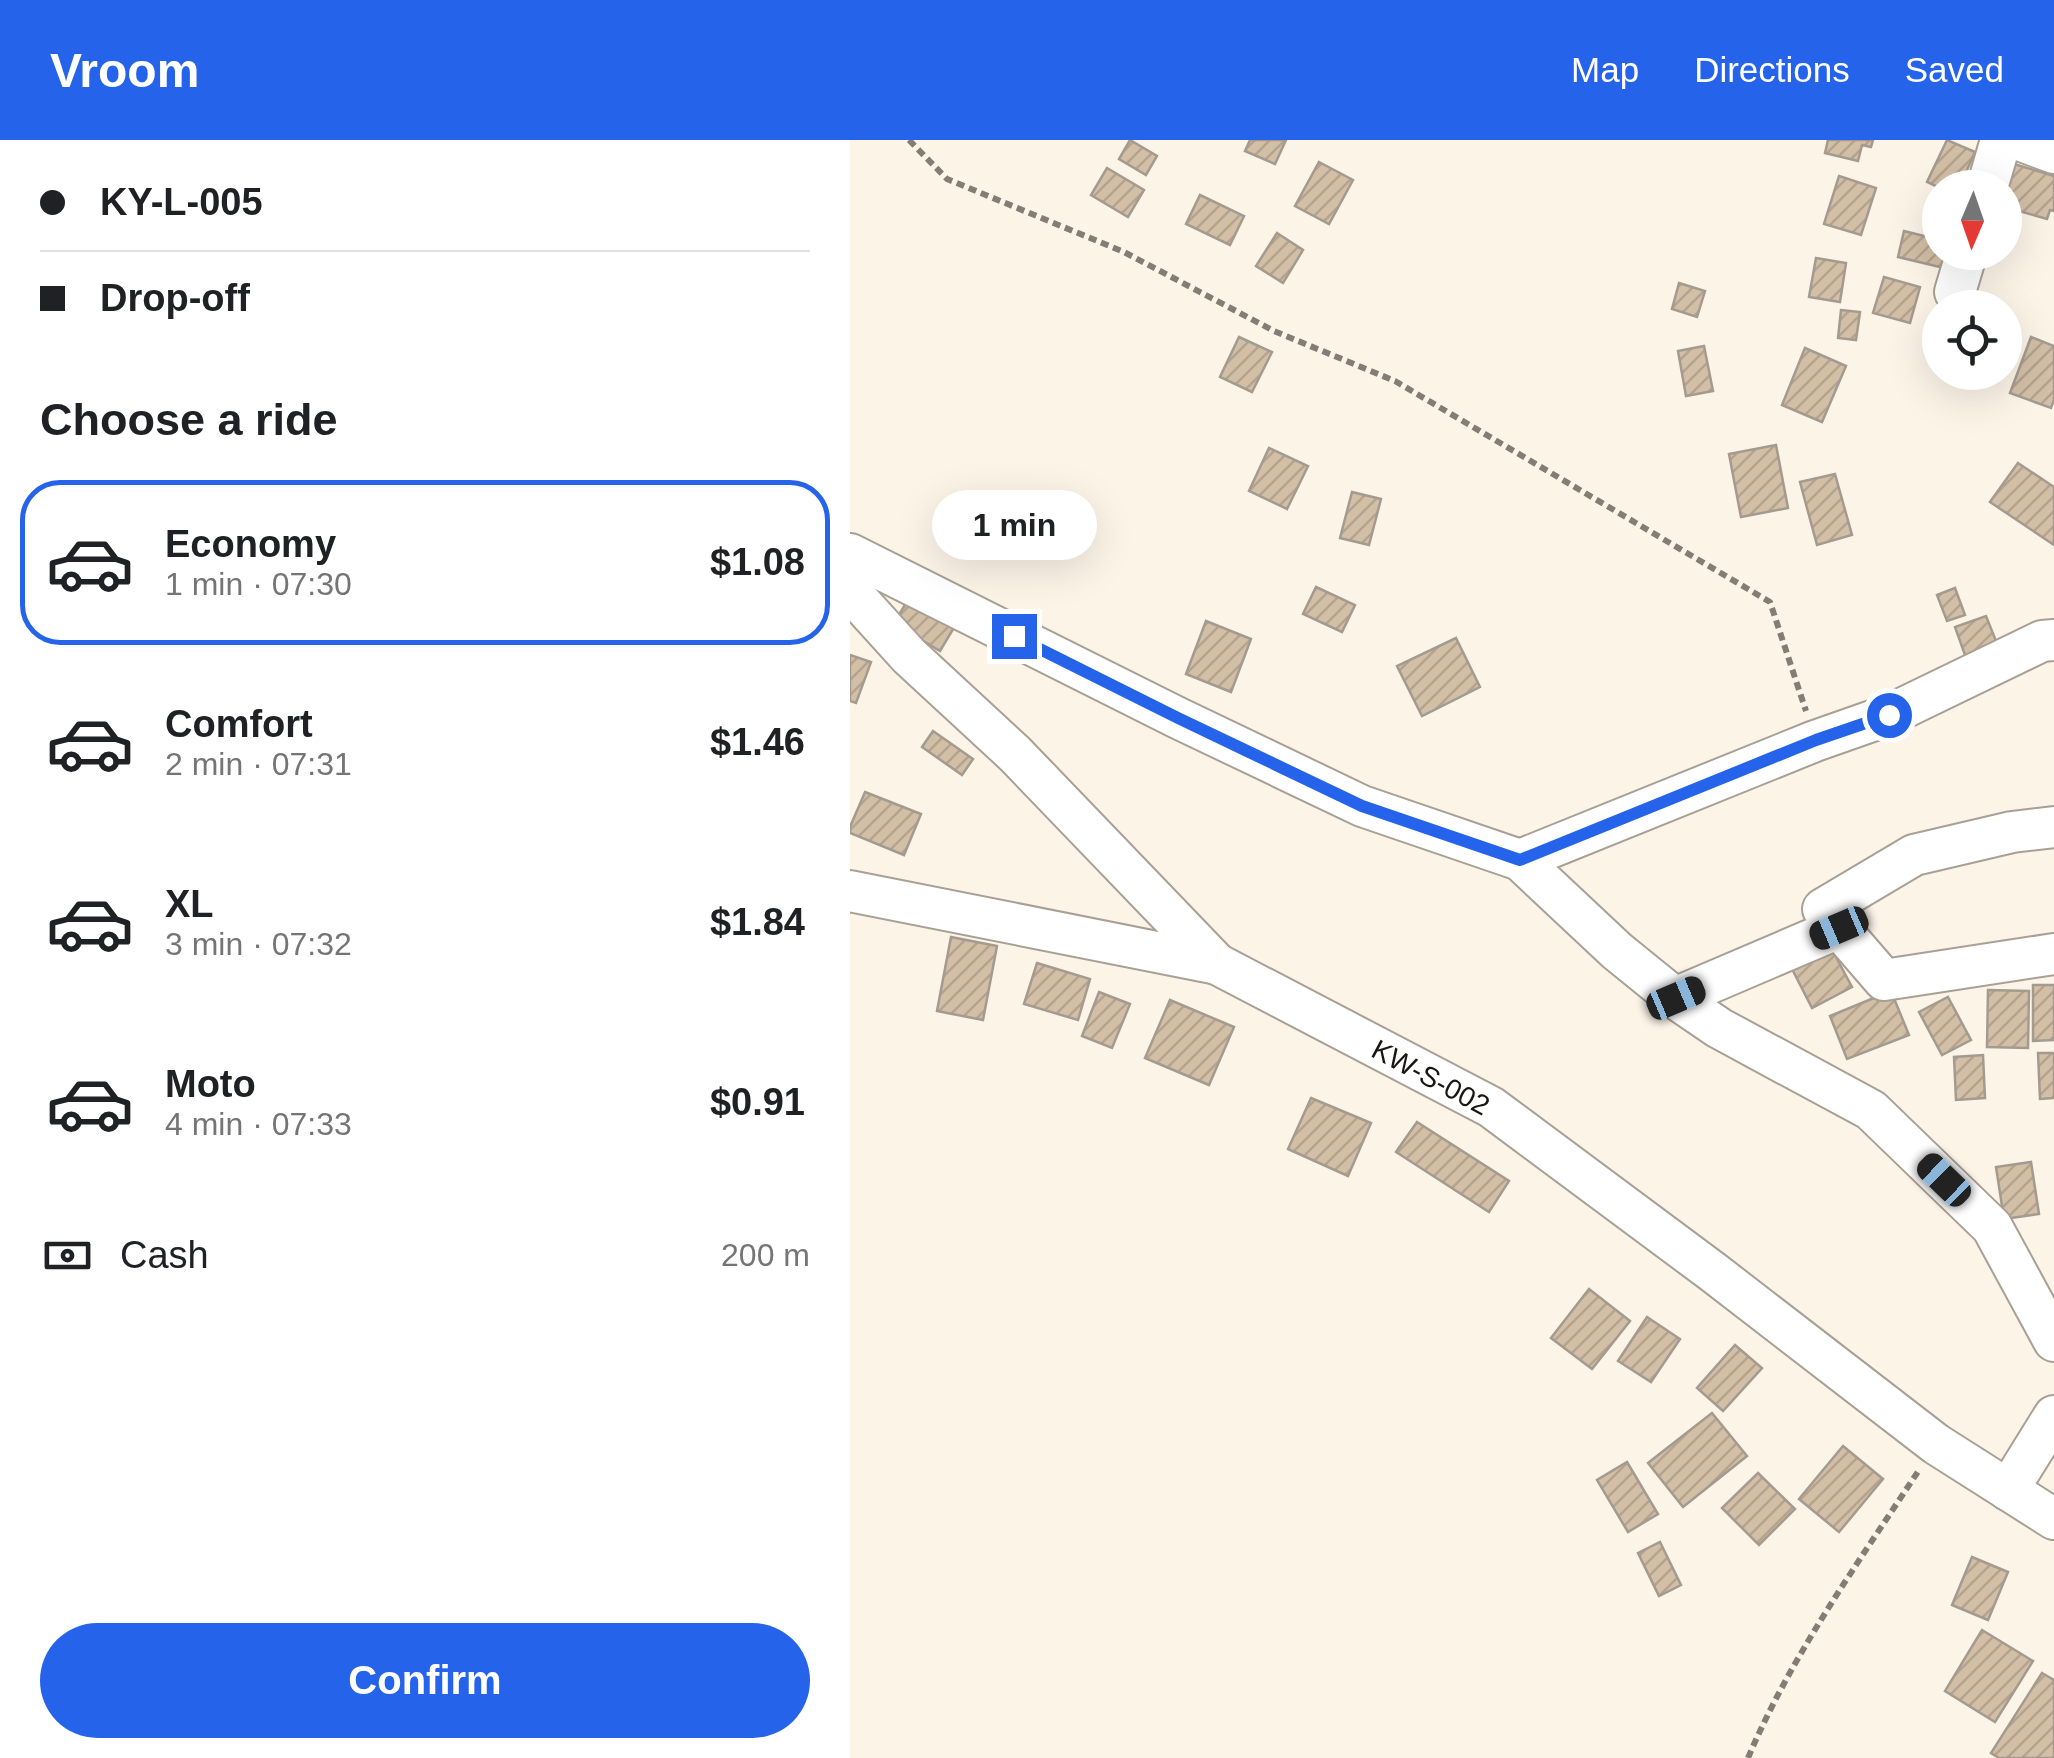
<!DOCTYPE html>
<html lang="en">
<head>
<meta charset="utf-8">
<style>
  :root { --surface:#fff; --page:#f6f6f6; --text:#202124; --muted:#757577; --line:#e0e0e0; --accent:#2563eb }
  body { margin:0; font-family:Helvetica,sans-serif; background:var(--page); color:var(--text); height:100vh; display:flex; flex-direction:column; font-size:38px; white-space:nowrap }
  * { box-sizing:border-box; margin:0 }
  p { font-size:32px; color:var(--muted) }
  .icon { flex:none; width:55px; height:55px; fill:none; stroke:currentColor; stroke-width:2; stroke-linecap:round; stroke-linejoin:round }
  .map { position:relative; flex:1; overflow:hidden }
  .details { display:flex; flex-direction:column; background:var(--surface); width:850px }
  .details>* { flex:none }
  .banner { display:grid; align-content:center; height:220px; padding:0 40px; background:var(--surface) }
  .needle { width:65px; rotate:182deg }
  .buttons { position:absolute; left:1072px; top:30px; display:grid; gap:20px }
  .buttons a { display:grid; place-items:center; width:100px; height:100px; border-radius:50%; background:var(--surface); box-shadow:0 10px 40px #0002; font-size:50px }
  .end { position:absolute; width:45px; height:45px; margin:-22px; border:12px solid #2563eb; background:#fff; box-shadow:0 0 0 5px #fff }
  .from { border-radius:50% }
  .bubble { position:absolute; height:70px; border-radius:35px; background:var(--surface); box-shadow:0 10px 40px #0002; font-size:32px; font-weight:600; line-height:70px; text-align:center }
  .car { position:absolute; width:30px; height:60px; margin:-30px -15px; border-radius:12px; box-shadow:0 0 8px 2px #0007; background:linear-gradient(#222 24%,#8ab4d8 0 40%,#222 0 76%,#8ab4d8 0 86%,#222 0) }
  .banner b { display:flex; align-items:center; gap:35px; height:95px; font-size:38px }
  .banner b+b { border-top:2px solid var(--line) }
  .banner i { width:25px; height:25px; background:var(--text) }
  ul { padding:0; list-style:none }
  li { display:flex; align-items:center; gap:30px; height:165px; margin:0 20px 15px; padding:0 20px; border:5px solid transparent; border-radius:40px }
  li div { flex:1 }
  li b { display:block; font-size:38px }
  li em { font-style:normal; font-weight:600 }
  li.selected { border-color:var(--accent) }
  li>.icon { width:90px; height:90px; stroke-width:1.5 }
  h2 { padding:0 40px; font-size:45px; line-height:120px }
  .pay { display:flex; align-items:center; gap:25px; height:110px; padding:0 40px; font-size:38px }
  .pay p { margin-inline-start:auto }
  .primary-button { display:flex; gap:20px; margin-top:auto; padding:20px 40px }
  .primary-button a { flex:1; height:115px; border-radius:60px; background:var(--accent); color:#fff; font-size:40px; font-weight:600; line-height:115px; text-align:center }
  header { display:flex; align-items:center; gap:60px; box-sizing:border-box; height:140px; padding:0 50px; background:var(--accent); color:#fff }
  header strong { font-size:48px }
  nav { display:flex; gap:55px; margin-inline-start:auto; font-size:35px }
  main { display:flex; flex:1; min-height:0 }
  .map>svg:first-child { display:block }
  .building { fill:url(#building-hatch); stroke:#a49b90; stroke-width:2.5 }
  .lines { fill:none; stroke-linecap:round; stroke-linejoin:round }
  .minor-casing { stroke:#a9a095; stroke-width:44 }
  .path { stroke:#837d75; stroke-width:6; stroke-dasharray:8 5; stroke-linecap:butt }
  .minor { stroke:#fff; stroke-width:40 }
  .route { stroke:#2563eb; stroke-width:12 }
  .labels { text-anchor:middle; stroke-width:8; stroke-linejoin:round; paint-order:stroke }
  .street-label { font-size:28px; fill:#191611; stroke:#fff }
</style>
</head>
<body>
<header>
<strong>Vroom</strong>
<nav><a>Map</a><a>Directions</a><a>Saved</a></nav>
</header>
<main>
<section class="details">
<div class="banner">
<b><i class="from"></i>KY-L-005</b>
<b><i></i>Drop-off</b>
</div>
<h2>Choose a ride</h2>
<ul>
<li class="selected"><svg class="icon" aria-label="car" viewBox="0 0 24 24"><path d="M5 17H2v-5l4-1 3-4h7l3 4 3 1v5h-3M9 17h6M6 11h13"/><circle cx="7" cy="17" r="2"/><circle cx="17" cy="17" r="2"/></svg><div><b>Economy</b><p>1 min · 07:30</p></div><em>$1.08</em></li>
<li><svg class="icon" aria-label="car" viewBox="0 0 24 24"><path d="M5 17H2v-5l4-1 3-4h7l3 4 3 1v5h-3M9 17h6M6 11h13"/><circle cx="7" cy="17" r="2"/><circle cx="17" cy="17" r="2"/></svg><div><b>Comfort</b><p>2 min · 07:31</p></div><em>$1.46</em></li>
<li><svg class="icon" aria-label="car" viewBox="0 0 24 24"><path d="M5 17H2v-5l4-1 3-4h7l3 4 3 1v5h-3M9 17h6M6 11h13"/><circle cx="7" cy="17" r="2"/><circle cx="17" cy="17" r="2"/></svg><div><b>XL</b><p>3 min · 07:32</p></div><em>$1.84</em></li>
<li><svg class="icon" aria-label="car" viewBox="0 0 24 24"><path d="M5 17H2v-5l4-1 3-4h7l3 4 3 1v5h-3M9 17h6M6 11h13"/><circle cx="7" cy="17" r="2"/><circle cx="17" cy="17" r="2"/></svg><div><b>Moto</b><p>4 min · 07:33</p></div><em>$0.91</em></li>
</ul>
<div class="pay"><svg class="icon" aria-label="cash" viewBox="0 0 24 24"><path d="M3 7h18v10H3z"/><circle cx="12" cy="12" r="2"/></svg>Cash<p>200 m</p></div>
<div class="primary-button"><a>Confirm</a></div>
</section>
<div class="map">
<svg width="1204" height="1618" viewBox="0 0 1204 1618">
  <defs>
    <pattern id="building-hatch" width="6" height="6" patternUnits="userSpaceOnUse" patternTransform="scale(2.5)"><rect width="6" height="6" fill="#d3bfa6"/><path d="M-1 1l2-2M0 6l6-6M5 7l2-2" fill="none" stroke="#b5a38e"/></pattern>
  </defs>
  <rect width="100%" height="100%" fill="#fdf4e8"/>
  <g class="building">
    <polygon points="280,0 307,16 296,35 269,19"/>
    <polygon points="400,0 436,0 425,24 395,11"/>
    <polygon points="978,0 1023,0 1021,7 1012,5 1008,21 975,13"/>
    <polygon points="1097,0 1125,12 1109,48 1090,48 1077,42"/>
    <polygon points="469,22 503,40 479,84 445,66"/>
    <polygon points="1164,24 1204,36 1204,71 1200,70 1197,79 1155,67 1155,55"/>
    <polygon points="257,28 294,50 278,77 241,55"/>
    <polygon points="989,36 1026,48 1011,95 974,84"/>
    <polygon points="350,55 394,76 380,105 336,84"/>
    <polygon points="1054,91 1090,100 1090,112 1098,112 1094,128 1048,117"/>
    <polygon points="427,93 453,110 433,143 406,126"/>
    <polygon points="966,118 996,123 990,162 959,157"/>
    <polygon points="1034,137 1070,147 1060,183 1023,173"/>
    <polygon points="829,143 855,151 847,177 822,169"/>
    <polygon points="991,170 1010,172 1006,200 988,198"/>
    <polygon points="389,197 422,212 402,252 370,237"/>
    <polygon points="1181,197 1204,206 1204,260 1201,268 1160,253"/>
    <polygon points="854,206 863,251 836,256 828,211"/>
    <polygon points="955,208 996,226 972,282 932,265"/>
    <polygon points="926,305 938,368 891,377 879,314"/>
    <polygon points="419,308 458,326 437,369 399,351"/>
    <polygon points="1168,323 1204,347 1204,405 1140,362"/>
    <polygon points="985,334 1002,395 967,405 950,342"/>
    <polygon points="502,352 531,359 519,405 490,398"/>
    <polygon points="466,447 505,465 492,492 453,474"/>
    <polygon points="1105,448 1115,475 1097,481 1087,455"/>
    <polygon points="59,458 105,486 90,511 44,483"/>
    <polygon points="1136,476 1148,506 1116,518 1105,487"/>
    <polygon points="356,481 401,499 381,552 336,534"/>
    <polygon points="606,498 630,547 572,576 547,526"/>
    <polygon points="0,515 21,522 6,563 0,561"/>
    <polygon points="83,591 123,619 112,635 72,607"/>
    <polygon points="15,652 71,674 54,715 0,693 0,687"/>
    <polygon points="101,797 147,806 133,880 87,871"/>
    <polygon points="979,804 1002,847 962,868 940,825"/>
    <polygon points="187,823 240,839 228,880 174,864"/>
    <polygon points="1183,845 1204,845 1204,900 1183,901"/>
    <polygon points="1138,850 1179,851 1178,908 1137,907"/>
    <polygon points="1041,851 1059,895 997,919 980,876"/>
    <polygon points="249,852 280,864 262,908 232,896"/>
    <polygon points="1098,857 1121,900 1092,915 1069,872"/>
    <polygon points="320,860 384,887 359,945 295,918"/>
    <polygon points="1188,913 1204,913 1204,958 1190,959"/>
    <polygon points="1133,915 1135,958 1106,960 1104,917"/>
    <polygon points="461,958 521,983 498,1036 438,1009"/>
    <polygon points="567,982 659,1041 639,1072 546,1012"/>
    <polygon points="1181,1022 1189,1074 1154,1079 1146,1027"/>
    <polygon points="739,1149 780,1181 742,1229 701,1198"/>
    <polygon points="797,1177 830,1199 801,1242 768,1221"/>
    <polygon points="885,1205 912,1228 873,1271 847,1248"/>
    <polygon points="862,1273 897,1316 833,1367 798,1323"/>
    <polygon points="993,1306 1033,1339 989,1392 949,1359"/>
    <polygon points="777,1322 808,1374 778,1392 747,1340"/>
    <polygon points="908,1333 945,1369 909,1405 872,1368"/>
    <polygon points="810,1402 831,1445 809,1456 788,1413"/>
    <polygon points="1122,1417 1158,1432 1138,1480 1102,1465"/>
    <polygon points="1132,1490 1183,1521 1145,1582 1095,1551"/>
    <polygon points="1192,1533 1204,1540 1204,1618 1149,1618 1141,1613"/>
  </g>
  <g class="lines">
    <g class="minor-casing">
      <g id="minor">
        <polyline points="1169,0 1204,13"/>
        <polyline points="1137,48 1151,0"/>
        <polyline points="1105,152 1117,112"/>
        <polyline points="0,414 328,578 512,666 670,720 767,811 825,858 869,888 1021,970 1142,1087 1204,1201"/>
        <polyline points="0,451 59,516 165,614 367,824 641,967 863,1132 1086,1304 1204,1379"/>
        <polyline points="670,720 965,601 1039,575 1192,501 1204,500"/>
        <polyline points="0,751 367,824"/>
        <polyline points="989,788 1034,840 1204,814"/>
        <polyline points="825,858 989,788 973,769 1064,715 1162,692 1204,687"/>
        <polyline points="1158,1350 1204,1276"/>
      </g>
    </g>
    <g class="path">
      <polyline points="59,0 97,39 274,112 424,191 545,241 920,462 956,571"/>
      <path d="M898 1618C941 1516 1008 1423 1069 1330"/>
    </g>
    <use href="#minor" class="minor"/>
  </g>
  <g class="lines">
    <polyline class="route" points="164,496 328,578 512,666 670,720 966,600 1039,575"/>
  </g>
  <g class="labels">
    <g class="street-label">
      <text transform="translate(581 937) rotate(28)" y="10">KW-S-002</text>
    </g>
  </g>
</svg>
<div class="buttons">
<a><svg class="needle" viewBox="-14 -14 28 28"><path d="M0-13l5 13h-10z" fill="#e53935"/><path d="M0 13l5-13h-10z" fill="#757577"/></svg></a>
<a><svg class="icon" aria-label="locate" viewBox="0 0 24 24"><circle cx="12" cy="12" r="6"/><path d="M12 2v4M12 18v4M2 12h4M18 12h4"/></svg></a>
</div>
<i class="end from" style="left:1039px;top:575px"></i>
<i class="end" style="left:164px;top:496px"></i>
<div class="bubble" style="left:82px;top:350px;width:165px">1 min</div>
<i class="car" style="left:989px;top:788px;rotate:247deg"></i>
<i class="car" style="left:826px;top:858px;rotate:67deg"></i>
<i class="car" style="left:1094px;top:1040px;rotate:314deg"></i>
</div>
</main>
</body>
</html>
